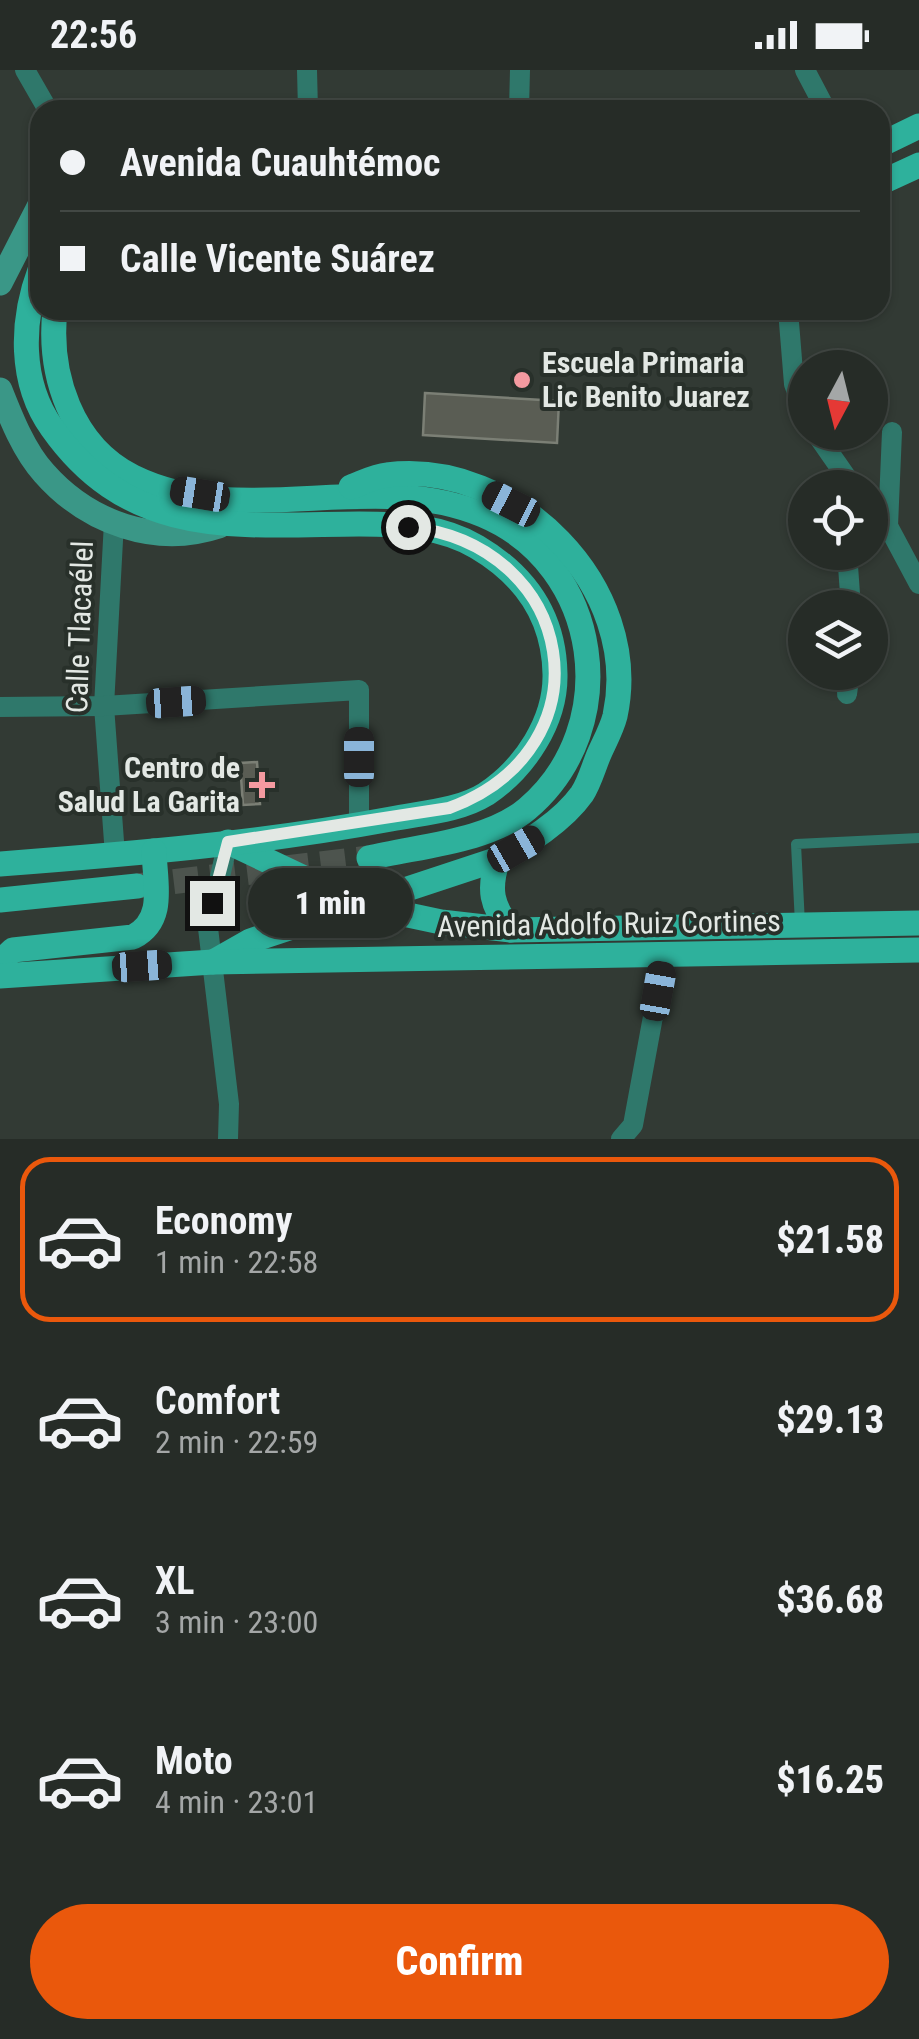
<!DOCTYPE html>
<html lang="en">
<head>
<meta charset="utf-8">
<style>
  :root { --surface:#262c27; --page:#323833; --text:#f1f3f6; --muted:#a4a7a7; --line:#424844; --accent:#ea580c }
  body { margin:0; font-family:"Roboto Condensed",sans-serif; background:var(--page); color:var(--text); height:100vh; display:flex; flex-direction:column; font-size:38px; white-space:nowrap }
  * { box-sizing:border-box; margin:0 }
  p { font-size:32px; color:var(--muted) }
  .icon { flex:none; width:55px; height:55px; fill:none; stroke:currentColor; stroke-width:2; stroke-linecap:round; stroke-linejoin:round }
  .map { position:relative; height:1069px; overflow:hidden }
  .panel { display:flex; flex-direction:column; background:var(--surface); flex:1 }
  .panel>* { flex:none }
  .top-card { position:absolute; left:30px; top:30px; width:860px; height:220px; border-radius:30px; box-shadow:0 2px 8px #0004,0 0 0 2px var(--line); display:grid; align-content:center; height:220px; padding:0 30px; background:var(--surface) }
  .needle { width:65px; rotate:187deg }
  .controls { position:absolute; left:788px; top:280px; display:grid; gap:20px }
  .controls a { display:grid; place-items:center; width:100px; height:100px; border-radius:50%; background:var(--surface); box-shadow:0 2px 8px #0004,0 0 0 2px var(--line); font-size:50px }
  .end { position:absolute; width:45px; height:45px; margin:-22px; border:12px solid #e3e8e4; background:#111; box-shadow:0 0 0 5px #111 }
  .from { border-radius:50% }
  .bubble { position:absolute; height:70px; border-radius:35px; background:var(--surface); box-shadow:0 2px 8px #0004,0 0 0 2px var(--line); font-size:32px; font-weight:800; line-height:70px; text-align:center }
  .car { position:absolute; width:30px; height:60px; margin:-30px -15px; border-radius:12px; box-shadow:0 0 8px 2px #0007; background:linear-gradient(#222 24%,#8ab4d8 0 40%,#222 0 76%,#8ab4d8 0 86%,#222 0) }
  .top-card b { display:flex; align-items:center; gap:35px; height:95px; font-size:38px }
  .top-card b+b { border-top:2px solid var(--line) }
  .top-card i { width:25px; height:25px; background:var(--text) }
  ul { padding:18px 0 0; list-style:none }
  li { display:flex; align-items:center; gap:30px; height:165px; margin:0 20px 15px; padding:0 10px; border:5px solid transparent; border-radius:30px }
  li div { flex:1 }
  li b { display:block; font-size:38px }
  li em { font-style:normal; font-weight:800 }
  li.selected { border-color:var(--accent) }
  li>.icon { width:90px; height:90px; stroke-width:1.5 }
  .button { display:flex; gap:20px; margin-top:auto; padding:20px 30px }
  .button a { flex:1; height:115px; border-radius:60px; background:var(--accent); color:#fff; font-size:40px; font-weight:800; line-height:115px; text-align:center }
  .status { display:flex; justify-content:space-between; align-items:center; height:70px; padding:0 50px; background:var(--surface); direction:ltr }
  .status svg { height:28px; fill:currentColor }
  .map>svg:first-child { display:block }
  .building { fill:#5a5d54; stroke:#7b7f75; stroke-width:2.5 }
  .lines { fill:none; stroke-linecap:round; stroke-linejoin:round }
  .primary-tunnel { stroke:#4d544e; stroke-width:25; stroke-dasharray:25 12; stroke-linecap:butt }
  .lane { stroke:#2f786b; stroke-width:10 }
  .street { stroke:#2f786b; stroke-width:20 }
  .secondary { stroke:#3a9787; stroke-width:25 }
  .primary { stroke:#2eb19c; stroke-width:25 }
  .route { stroke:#e3e8e4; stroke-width:12 }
  .poi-dot { fill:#f49aa0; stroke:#28302a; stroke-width:4 }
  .labels { text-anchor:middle; stroke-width:8; stroke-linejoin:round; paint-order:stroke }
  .poi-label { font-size:30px; font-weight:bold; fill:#e3e8e4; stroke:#28302a; text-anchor:start }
  .street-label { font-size:30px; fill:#e3e8e4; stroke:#28302a }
</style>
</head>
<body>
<div class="status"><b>22:56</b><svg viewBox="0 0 49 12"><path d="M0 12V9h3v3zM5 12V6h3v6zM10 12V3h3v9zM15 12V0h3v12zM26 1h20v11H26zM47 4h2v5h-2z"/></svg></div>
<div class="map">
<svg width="919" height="1069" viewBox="0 0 919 1069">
  <rect width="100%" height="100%" fill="#323a34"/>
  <g class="building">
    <polygon points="425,323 559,331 557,373 423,365"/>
    <polygon points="257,692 260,734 243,735 240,693"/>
  </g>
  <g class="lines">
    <polyline class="primary-tunnel" points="137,816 369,788"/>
    <polyline class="lane" points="800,854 796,774 919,768"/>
    <g class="street">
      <polyline points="25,0 48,40"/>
      <polyline points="307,0 308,40"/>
      <polyline points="805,0 826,40"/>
      <polyline points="519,40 520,0"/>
      <polyline points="788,240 794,314 805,344"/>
      <polyline points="815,362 854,418"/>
      <polyline points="870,436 888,456 919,514"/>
      <polyline points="114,452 104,636 115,785"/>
      <polyline points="888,456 892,362"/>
      <polyline points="847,482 851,538"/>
      <polyline points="847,624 850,602"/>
      <polyline points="0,637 104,636 359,620 359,754"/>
      <polyline points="228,772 208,858 229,1034 228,1069"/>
      <polyline points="621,1069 633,1055 664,887"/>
    </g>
    <g class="secondary">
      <polyline points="0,213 40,135"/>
      <path d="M0 320C11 348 24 381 44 403 88 453 156 477 219 456"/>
    </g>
    <g class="primary">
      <polyline points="880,75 919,56"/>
      <polyline points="880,113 919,95"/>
      <path d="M55 240C48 304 71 376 133 407 243 461 372 398 483 445 602 495 624 657 527 739 488 772 418 776 369 788"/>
      <polyline points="228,772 361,835 441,852 511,860 919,853"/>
      <path d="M498 789C488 819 491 836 511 860"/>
      <path d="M0 794C131 784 262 773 391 749 421 743 459 741 486 724 525 698 556 651 555 604 554 547 526 506 477 477 442 456 399 454 359 454 238 455 131 470 52 358 19 312 21 251 40 200"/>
      <polyline points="0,830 137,816"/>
      <path d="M0 892 13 880 133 867C166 850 155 814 154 781"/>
      <path d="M213 892 250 871 498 789C527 773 562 752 582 724 590 712 594 695 600 682 605 671 612 658 615 646 643 517 515 389 387 405 375 406 362 413 351 417"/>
      <polyline points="0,906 213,892 919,880"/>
    </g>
  </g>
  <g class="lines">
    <path class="route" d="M212 833 228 772 449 738C612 678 577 474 408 457"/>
  </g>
  <g class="poi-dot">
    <circle cx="522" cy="310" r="10"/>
    <path d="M257 700h10v10h10v10h-10v10h-10v-10h-10v-10h10z"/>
  </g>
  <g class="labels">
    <g class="poi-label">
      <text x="542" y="303">Escuela Primaria<tspan x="542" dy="34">Lic Benito Juarez</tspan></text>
      <text x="240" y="708" text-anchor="end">Centro de<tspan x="240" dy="34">Salud La Garita</tspan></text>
    </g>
    <g class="street-label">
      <text transform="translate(80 557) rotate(-88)" y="10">Calle Tlacaélel</text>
      <text transform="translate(609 854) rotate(-1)" y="10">Avenida Adolfo Ruiz Cortines</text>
    </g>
  </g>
</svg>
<div class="controls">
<a><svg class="needle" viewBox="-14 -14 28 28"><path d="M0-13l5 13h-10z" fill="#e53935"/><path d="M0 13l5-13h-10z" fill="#a4a7a7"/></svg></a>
<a><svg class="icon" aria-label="locate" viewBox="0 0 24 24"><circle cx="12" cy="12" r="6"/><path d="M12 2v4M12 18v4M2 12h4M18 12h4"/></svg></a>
<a><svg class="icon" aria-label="layers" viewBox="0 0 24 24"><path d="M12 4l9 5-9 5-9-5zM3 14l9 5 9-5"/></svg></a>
</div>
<i class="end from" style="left:408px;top:457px"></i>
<i class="end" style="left:212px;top:833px"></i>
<div class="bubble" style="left:248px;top:798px;width:165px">1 min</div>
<i class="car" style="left:200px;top:424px;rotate:279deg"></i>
<i class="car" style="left:511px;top:434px;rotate:297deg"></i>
<i class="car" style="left:176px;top:632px;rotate:86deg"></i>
<i class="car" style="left:359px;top:687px;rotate:0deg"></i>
<i class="car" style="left:516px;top:779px;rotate:60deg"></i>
<i class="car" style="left:142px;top:896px;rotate:86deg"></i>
<i class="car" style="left:658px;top:921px;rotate:10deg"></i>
<div class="top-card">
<b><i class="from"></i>Avenida Cuauhtémoc</b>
<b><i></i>Calle Vicente Suárez</b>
</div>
</div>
<section class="panel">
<ul>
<li class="selected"><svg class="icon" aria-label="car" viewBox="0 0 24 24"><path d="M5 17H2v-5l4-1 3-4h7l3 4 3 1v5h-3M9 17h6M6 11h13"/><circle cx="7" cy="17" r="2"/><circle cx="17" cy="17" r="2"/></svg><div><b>Economy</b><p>1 min · 22:58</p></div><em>$21.58</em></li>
<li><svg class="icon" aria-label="car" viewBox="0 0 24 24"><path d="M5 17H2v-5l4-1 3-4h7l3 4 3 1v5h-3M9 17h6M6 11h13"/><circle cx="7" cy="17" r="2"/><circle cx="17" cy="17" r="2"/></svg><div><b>Comfort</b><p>2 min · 22:59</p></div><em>$29.13</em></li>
<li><svg class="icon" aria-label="car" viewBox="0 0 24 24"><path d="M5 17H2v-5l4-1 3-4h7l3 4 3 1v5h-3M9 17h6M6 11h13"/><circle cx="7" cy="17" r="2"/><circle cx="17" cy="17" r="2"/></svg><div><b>XL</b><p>3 min · 23:00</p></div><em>$36.68</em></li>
<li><svg class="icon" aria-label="car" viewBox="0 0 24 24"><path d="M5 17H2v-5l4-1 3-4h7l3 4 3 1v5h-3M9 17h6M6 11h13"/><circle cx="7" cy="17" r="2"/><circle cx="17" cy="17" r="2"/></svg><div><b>Moto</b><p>4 min · 23:01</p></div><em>$16.25</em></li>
</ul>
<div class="button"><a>Confirm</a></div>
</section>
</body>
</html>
